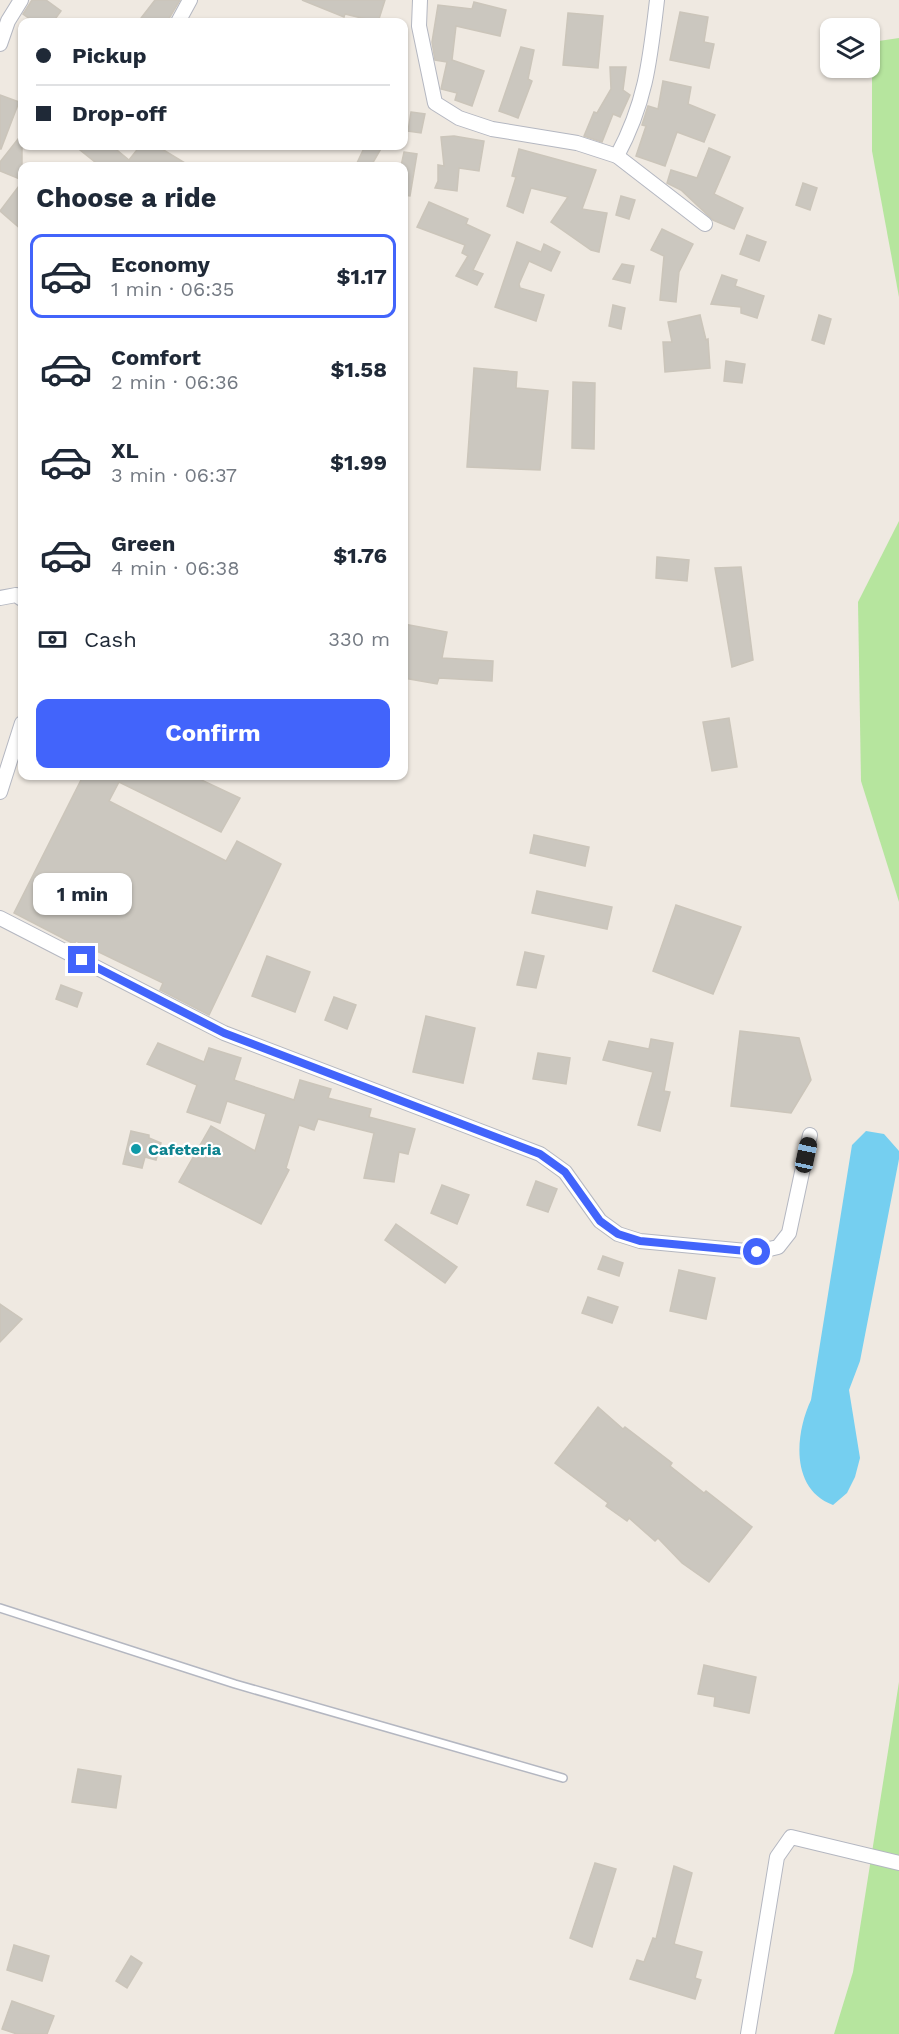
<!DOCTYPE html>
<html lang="en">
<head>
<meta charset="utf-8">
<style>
  :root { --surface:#fff; --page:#f6f6f7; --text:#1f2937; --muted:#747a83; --line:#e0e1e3; --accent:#4264fb }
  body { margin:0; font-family:"Work Sans",sans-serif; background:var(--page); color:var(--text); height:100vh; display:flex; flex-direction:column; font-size:22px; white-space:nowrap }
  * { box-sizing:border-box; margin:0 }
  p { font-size:20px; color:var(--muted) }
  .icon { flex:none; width:33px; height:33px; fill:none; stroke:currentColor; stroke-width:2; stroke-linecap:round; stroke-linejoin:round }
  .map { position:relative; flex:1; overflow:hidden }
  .details { position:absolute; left:18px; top:162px; width:390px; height:618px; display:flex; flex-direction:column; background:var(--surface); border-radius:12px; box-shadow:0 2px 4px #0004 }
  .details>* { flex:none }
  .hud { position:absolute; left:18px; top:18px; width:390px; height:132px; border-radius:12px; box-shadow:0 2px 4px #0004; display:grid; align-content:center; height:132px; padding:0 18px; background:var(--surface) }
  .tools { position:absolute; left:820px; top:18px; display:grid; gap:12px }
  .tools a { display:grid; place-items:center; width:60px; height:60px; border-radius:12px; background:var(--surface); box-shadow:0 2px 4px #0004; font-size:30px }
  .end { position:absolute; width:27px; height:27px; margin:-14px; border:8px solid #4264fb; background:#fff; box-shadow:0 0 0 3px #fff }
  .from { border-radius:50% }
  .bubble { position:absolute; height:42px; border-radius:12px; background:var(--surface); box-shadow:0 2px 4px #0004; font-size:20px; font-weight:700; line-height:42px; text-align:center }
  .car { position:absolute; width:18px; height:36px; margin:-18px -9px; border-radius:8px; box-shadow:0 0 4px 2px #0007; background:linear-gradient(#222 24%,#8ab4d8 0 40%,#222 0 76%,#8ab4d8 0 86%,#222 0) }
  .hud b { display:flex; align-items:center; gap:21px; height:57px; font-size:22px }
  .hud b+b { border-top:2px solid var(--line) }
  .hud i { width:15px; height:15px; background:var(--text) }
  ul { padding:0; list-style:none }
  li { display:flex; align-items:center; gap:18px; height:84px; margin:0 12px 9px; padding:0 6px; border:3px solid transparent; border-radius:12px }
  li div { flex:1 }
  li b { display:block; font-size:22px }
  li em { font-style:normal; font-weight:700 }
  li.current { border-color:var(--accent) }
  li>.icon { width:54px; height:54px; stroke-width:1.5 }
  h2 { padding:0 18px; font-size:27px; line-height:72px }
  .pay { display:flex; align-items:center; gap:15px; height:66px; padding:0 18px; font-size:22px }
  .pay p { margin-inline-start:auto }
  .button { display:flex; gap:12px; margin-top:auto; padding:12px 18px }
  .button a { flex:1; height:69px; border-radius:12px; background:var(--accent); color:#fff; font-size:24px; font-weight:700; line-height:69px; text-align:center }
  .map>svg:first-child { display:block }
  .green { fill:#b6e59e }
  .water { fill:#75cff0 }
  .building { fill:#cbc7bf; stroke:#cbc5ba; stroke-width:1.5 }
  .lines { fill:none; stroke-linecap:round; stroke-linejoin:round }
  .lane-casing { stroke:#b4b7c1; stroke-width:10 }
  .street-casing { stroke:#b4b7c1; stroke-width:16 }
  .lane { stroke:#fff; stroke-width:7 }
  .street { stroke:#fff; stroke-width:14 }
  .route { stroke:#4264fb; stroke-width:8 }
  .culture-dot { fill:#0f9aa8; stroke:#fff; stroke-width:2 }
  .labels { text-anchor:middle; stroke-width:4.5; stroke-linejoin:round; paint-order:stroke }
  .culture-label { font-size:16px; font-weight:bold; fill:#0d838f; stroke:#fff; text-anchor:start }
</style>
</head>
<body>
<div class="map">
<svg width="899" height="2034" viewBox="0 0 899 2034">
  <rect width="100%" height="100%" fill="#efe9e1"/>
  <g class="green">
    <polygon points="899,38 899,297 872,151 872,42"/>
    <polygon points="899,521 899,902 861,781 858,602"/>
    <polygon points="899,1682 899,2034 834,2034 853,1972"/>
  </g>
  <path class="water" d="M866 1131 884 1134 899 1151V1159L860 1361 849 1390 860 1458 855 1477 847 1493 833 1505C790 1489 795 1434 811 1400L852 1145Z"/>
  <g class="building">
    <polygon points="32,0 46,0 61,11 53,22 34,22 23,14"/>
    <polygon points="155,0 180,0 167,22 138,22"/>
    <polygon points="302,0 385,0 378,22 345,14 344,17"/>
    <polygon points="474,2 506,10 500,36 456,26 452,60 484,71 472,106 455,100 457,93 441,89 447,62 435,60 432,42 438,5 472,9"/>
    <polygon points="680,12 708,17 704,42 714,44 709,68 670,60"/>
    <polygon points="568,13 603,16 598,68 563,65"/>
    <polygon points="521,47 534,50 528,79 532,81 518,118 499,111"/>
    <polygon points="610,67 626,67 623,90 630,95 620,117 613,114 602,142 584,136 594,112 597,113 611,89"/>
    <polygon points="663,81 691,87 688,104 715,115 704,142 677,132 665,166 636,156 646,126 642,125 648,106 658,109"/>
    <polygon points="0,95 19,102 1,149 0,149"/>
    <polygon points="411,112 425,114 421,133 408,131"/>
    <polygon points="22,134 22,180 0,171 0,162"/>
    <polygon points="454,136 484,141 479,171 459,168 457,191 435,188 438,181 438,165 444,166 441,137"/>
    <polygon points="75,146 112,146 129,160 140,146 157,146 190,166 100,166"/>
    <polygon points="365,146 382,147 371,166 356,165"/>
    <polygon points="709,148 730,157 714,194 743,208 734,229 713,220 681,190 667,183 671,170 697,178"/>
    <polygon points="519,149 596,170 582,209 607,213 599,252 591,250 551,222 568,197 531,188 523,213 507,206 516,177 512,176"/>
    <polygon points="404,152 417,154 410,196 404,195 404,166 401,166"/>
    <polygon points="22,182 22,230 0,211"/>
    <polygon points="803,183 817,188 810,210 796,205"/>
    <polygon points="621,196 635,200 629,219 616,215"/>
    <polygon points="429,202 468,219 466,224 490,235 473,270 483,274 477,285 456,276 468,256 462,253 465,245 417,227"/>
    <polygon points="662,229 693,244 679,272 676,302 660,300 664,256 651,250"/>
    <polygon points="747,235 766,242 759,261 740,254"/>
    <polygon points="517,242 541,252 544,244 560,252 551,271 529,261 519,284 520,288 544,295 536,321 495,307"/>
    <polygon points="622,264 634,266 630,283 613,279"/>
    <polygon points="722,275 737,280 735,286 764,296 757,318 741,313 741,307 711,304"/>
    <polygon points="613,305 625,308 621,329 609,326"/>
    <polygon points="700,315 706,340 708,339 710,368 665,372 663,342 672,342 668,322"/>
    <polygon points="819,315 831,319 824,344 812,340"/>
    <polygon points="726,361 745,364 742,383 724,381"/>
    <polygon points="474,368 517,372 516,388 548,391 540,470 467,467"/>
    <polygon points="573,382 595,383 594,449 572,448"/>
    <polygon points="657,557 689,560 687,581 656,578"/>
    <polygon points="741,567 753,660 732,667 715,568"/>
    <polygon points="404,624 447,632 442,658 493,661 492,681 439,678 437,684 404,678"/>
    <polygon points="729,718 737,767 712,771 703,722"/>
    <polygon points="83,776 193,776 240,798 221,832 119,782 109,801 226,861 237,841 281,864 209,1015 160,990 163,983 76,941 74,944 14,913"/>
    <polygon points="534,835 589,847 585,866 530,853"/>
    <polygon points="537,891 612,907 607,929 532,913"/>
    <polygon points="676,905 741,927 713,994 653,971"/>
    <polygon points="525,952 544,956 536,988 517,985"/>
    <polygon points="267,956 310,972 295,1012 252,996"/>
    <polygon points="61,985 82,993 77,1007 56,999"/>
    <polygon points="334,997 356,1005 347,1029 325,1020"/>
    <polygon points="426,1016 475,1028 463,1083 413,1072"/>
    <polygon points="740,1031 799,1038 811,1080 791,1113 731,1106"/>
    <polygon points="651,1039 673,1043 664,1091 670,1092 660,1131 638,1125 653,1072 603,1060 609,1041 649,1049"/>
    <polygon points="158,1043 204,1062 209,1048 241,1058 234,1080 294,1100 300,1080 331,1089 328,1098 371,1109 369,1117 415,1129 408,1154 399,1152 394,1182 364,1178 374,1133 318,1119 314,1130 299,1125 286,1168 289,1170 261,1224 179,1182 211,1126 255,1151 266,1114 227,1101 220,1123 187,1112 197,1085 147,1064"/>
    <polygon points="538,1053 570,1058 566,1084 533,1079"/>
    <polygon points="131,1131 149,1135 149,1138 161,1143 156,1160 145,1157 142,1168 123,1164"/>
    <polygon points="536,1181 557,1189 548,1212 527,1205"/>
    <polygon points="442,1185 469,1195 457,1224 431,1213"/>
    <polygon points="396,1224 457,1267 445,1283 385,1240"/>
    <polygon points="603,1256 623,1263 619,1276 598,1269"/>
    <polygon points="679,1270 715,1278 706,1319 670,1311"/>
    <polygon points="588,1297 618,1307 612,1323 582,1313"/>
    <polygon points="0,1304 22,1319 0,1342"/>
    <polygon points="598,1407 623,1429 625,1427 672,1463 670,1466 704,1493 706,1491 752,1527 709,1582 682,1563 658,1538 655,1541 629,1518 627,1521 606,1506 608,1503 555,1463"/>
    <polygon points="704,1665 756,1677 749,1713 714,1706 715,1697 698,1694"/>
    <polygon points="78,1769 121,1776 116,1808 72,1802"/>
    <polygon points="595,1863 616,1869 592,1947 570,1938"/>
    <polygon points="674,1866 692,1873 674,1944 702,1952 695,1978 701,1980 695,1999 630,1979 637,1960 644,1962 653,1938 656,1939"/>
    <polygon points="14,1945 49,1956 42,1981 7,1970"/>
    <polygon points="131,1956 142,1963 127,1988 116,1981"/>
    <polygon points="12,2001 54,2016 47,2034 17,2034 2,2029"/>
  </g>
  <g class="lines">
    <g class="lane-casing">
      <polyline id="lane" points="0,1608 235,1684 563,1778"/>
    </g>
    <g class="street-casing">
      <g id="street">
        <polyline points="420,0 419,26 435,103 459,118 492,129 577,143 617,156 705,224"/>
        <polyline points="178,22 190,0"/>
        <polyline points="0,44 8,21 21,0"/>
        <path d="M617 156C646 102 650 60 657 0"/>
        <polyline points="0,598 16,595 22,599"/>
        <polyline points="0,792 22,723"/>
        <polyline points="0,918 224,1033 540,1154 565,1172 600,1221 618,1234 640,1241 757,1252 778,1247 789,1233 810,1135"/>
        <polyline points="748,2034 777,1857 791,1837 899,1863"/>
      </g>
    </g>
    <use href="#lane" class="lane"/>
    <use href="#street" class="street"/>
  </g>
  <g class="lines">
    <polyline class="route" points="82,960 224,1033 540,1154 565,1172 600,1221 618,1234 640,1241 757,1252"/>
  </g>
  <circle class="culture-dot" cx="136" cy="1149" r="6"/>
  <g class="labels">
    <g class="culture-label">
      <text x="148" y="1155">Cafeteria</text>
    </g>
  </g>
</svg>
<div class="tools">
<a><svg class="icon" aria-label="layers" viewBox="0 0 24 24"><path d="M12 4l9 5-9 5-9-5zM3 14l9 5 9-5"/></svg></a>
</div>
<i class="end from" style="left:757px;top:1252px"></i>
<i class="end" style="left:82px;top:960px"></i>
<div class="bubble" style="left:33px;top:873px;width:99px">1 min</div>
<i class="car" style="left:806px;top:1155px;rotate:12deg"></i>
<div class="hud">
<b><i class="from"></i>Pickup</b>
<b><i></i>Drop-off</b>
</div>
<section class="details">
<h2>Choose a ride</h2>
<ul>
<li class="current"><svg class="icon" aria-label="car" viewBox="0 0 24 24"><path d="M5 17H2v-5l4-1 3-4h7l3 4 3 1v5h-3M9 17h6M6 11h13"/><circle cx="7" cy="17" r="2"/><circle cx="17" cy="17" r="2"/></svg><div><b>Economy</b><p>1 min · 06:35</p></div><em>$1.17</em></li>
<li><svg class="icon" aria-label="car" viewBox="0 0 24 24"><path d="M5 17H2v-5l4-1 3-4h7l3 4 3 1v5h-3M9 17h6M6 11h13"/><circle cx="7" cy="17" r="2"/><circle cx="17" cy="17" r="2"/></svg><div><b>Comfort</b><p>2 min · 06:36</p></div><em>$1.58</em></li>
<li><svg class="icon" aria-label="car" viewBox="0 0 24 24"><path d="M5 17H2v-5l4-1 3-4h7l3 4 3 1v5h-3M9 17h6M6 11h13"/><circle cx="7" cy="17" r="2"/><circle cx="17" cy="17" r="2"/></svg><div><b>XL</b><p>3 min · 06:37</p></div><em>$1.99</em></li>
<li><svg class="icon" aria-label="car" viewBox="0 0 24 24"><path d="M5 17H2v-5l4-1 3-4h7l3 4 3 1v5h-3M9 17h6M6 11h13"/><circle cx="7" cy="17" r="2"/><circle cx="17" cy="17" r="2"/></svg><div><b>Green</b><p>4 min · 06:38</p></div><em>$1.76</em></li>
</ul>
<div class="pay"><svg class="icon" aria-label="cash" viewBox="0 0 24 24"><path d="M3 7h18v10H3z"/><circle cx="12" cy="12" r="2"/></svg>Cash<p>330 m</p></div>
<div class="button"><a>Confirm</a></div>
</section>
</div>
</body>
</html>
